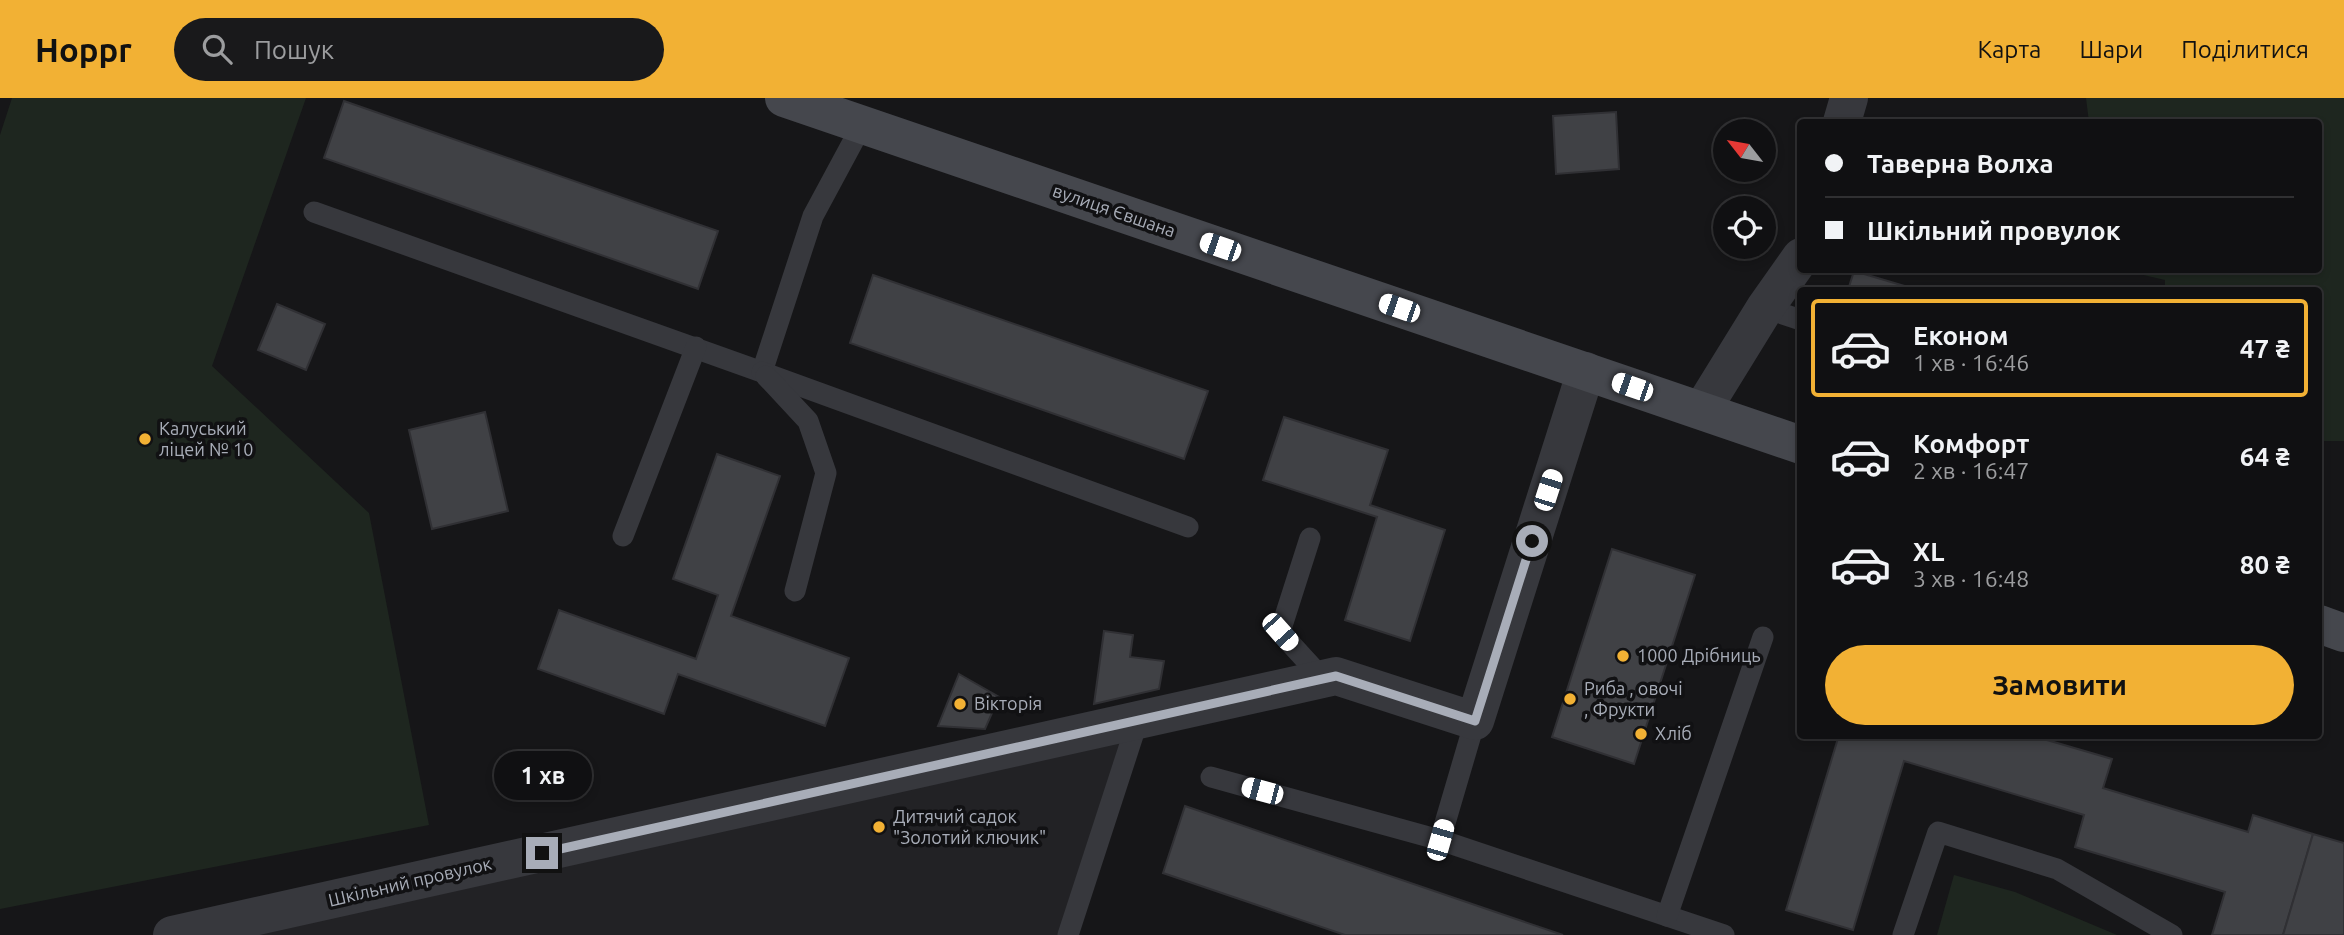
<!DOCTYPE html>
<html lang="uk">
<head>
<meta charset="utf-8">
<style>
  :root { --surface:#101012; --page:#19191b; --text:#f1f3f6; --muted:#9c9d9f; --line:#303032; --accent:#f2b134 }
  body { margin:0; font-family:Ubuntu,sans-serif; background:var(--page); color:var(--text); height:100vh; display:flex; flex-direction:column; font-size:26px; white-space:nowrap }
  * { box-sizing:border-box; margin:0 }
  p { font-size:23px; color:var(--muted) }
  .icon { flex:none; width:38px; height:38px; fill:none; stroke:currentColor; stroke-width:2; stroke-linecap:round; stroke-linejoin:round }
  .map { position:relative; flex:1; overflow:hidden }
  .drawer { position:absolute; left:1797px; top:189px; width:525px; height:452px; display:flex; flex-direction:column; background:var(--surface); border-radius:7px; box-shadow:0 4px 10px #0003,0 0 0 2px var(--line) }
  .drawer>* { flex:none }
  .guide { position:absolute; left:1797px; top:21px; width:525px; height:154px; border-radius:7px; box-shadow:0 4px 10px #0003,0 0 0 2px var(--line); display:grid; align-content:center; height:154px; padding:0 28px; background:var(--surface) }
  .needle { width:46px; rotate:301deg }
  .buttons { position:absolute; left:1713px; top:21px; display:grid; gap:14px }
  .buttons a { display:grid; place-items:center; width:63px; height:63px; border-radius:50%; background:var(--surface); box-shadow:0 4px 10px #0003,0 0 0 2px var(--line); font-size:35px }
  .end { position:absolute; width:32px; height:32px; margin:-16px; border:9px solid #a8adb8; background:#111; box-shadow:0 0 0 4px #111 }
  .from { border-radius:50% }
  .bubble { position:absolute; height:49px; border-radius:24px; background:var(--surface); box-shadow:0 4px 10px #0003,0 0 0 2px var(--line); font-size:23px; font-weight:600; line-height:49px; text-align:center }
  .car { position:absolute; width:21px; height:42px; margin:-21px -10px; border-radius:9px; box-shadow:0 0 5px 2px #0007; background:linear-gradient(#fff 24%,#345 0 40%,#fff 0 76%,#345 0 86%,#fff 0) }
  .guide b { display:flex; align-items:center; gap:24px; height:66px; font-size:26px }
  .guide b+b { border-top:2px solid var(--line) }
  .guide i { width:18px; height:18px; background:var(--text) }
  ul { padding:12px 0 0; list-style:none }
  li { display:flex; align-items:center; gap:21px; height:98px; margin:0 14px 10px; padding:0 14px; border:4px solid transparent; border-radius:7px }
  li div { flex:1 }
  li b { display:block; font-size:26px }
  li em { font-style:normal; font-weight:600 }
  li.on { border-color:var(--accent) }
  li>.icon { width:63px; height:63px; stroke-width:1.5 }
  .primary-button { display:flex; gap:14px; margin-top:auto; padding:14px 28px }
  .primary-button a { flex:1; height:80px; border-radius:42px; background:var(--accent); color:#111; font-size:28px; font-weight:600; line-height:80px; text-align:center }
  header { display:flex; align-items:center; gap:42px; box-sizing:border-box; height:98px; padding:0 35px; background:var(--accent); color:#111 }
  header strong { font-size:33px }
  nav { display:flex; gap:38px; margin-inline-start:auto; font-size:24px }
  .search { width:490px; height:63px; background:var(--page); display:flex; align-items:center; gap:18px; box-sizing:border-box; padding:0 24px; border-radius:38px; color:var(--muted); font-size:26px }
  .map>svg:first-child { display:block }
  .built { fill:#222225 }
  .green { fill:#1e261f }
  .building { fill:#404145; stroke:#303034; stroke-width:2 }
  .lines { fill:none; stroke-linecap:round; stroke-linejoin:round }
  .lane { stroke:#37383d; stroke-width:21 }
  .street { stroke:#37383d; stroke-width:38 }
  .secondary { stroke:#45474d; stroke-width:38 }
  .route { stroke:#a8adb8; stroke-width:9 }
  .poi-dot { fill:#f2b134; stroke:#111113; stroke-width:2.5 }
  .labels { text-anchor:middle; stroke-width:7; stroke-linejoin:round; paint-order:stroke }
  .street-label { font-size:18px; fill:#a8adb8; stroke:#111113 }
  .poi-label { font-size:18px; fill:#a8adb8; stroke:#111113; text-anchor:start }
</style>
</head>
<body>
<header>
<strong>Hoppr</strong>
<div class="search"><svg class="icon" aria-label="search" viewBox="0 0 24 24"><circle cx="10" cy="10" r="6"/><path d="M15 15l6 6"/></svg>Пошук</div>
<nav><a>Карта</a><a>Шари</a><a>Поділитися</a></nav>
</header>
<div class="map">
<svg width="2344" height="837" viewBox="0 0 2344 837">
  <rect width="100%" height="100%" fill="#161618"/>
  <polygon class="built" points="1138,622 1067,837 172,837"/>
  <g class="green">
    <polygon points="12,0 306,0 212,268 369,415 429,727 0,811 0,37"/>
    <polygon points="2086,0 2344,0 2344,343 2319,343 2319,192 2165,192 2165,182 2122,172 2319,172 2319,24 2089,24"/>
    <polygon points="1954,777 2015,794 2117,837 1937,837"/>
  </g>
  <g class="building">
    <polygon points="344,3 718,133 698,191 324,60"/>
    <polygon points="1616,14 1619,71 1556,76 1553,18"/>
    <polygon points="1854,173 1918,192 1848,192"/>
    <polygon points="873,177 1208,293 1184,361 850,245"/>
    <polygon points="277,206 325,226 306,272 258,252"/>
    <polygon points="485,314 508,413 432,431 409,332"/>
    <polygon points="1284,319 1388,352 1370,407 1445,432 1410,543 1345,522 1377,419 1263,382"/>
    <polygon points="717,356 780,378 731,518 849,560 825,628 678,576 664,616 538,571 559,512 696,561 718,497 673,481"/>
    <polygon points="1612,451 1695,477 1634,666 1552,639"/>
    <polygon points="1104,533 1133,537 1130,559 1164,563 1159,591 1094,606"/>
    <polygon points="959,576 999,599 985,631 938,628"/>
    <polygon points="1839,637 2030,637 2112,661 2103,690 2248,734 2253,717 2313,736 2283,837 2212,837 2225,794 2075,749 2084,717 1904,663 1853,832 1786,812"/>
    <polygon points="1185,708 1563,837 1345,837 1163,775"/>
    <polygon points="2313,736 2344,745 2344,837 2283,837"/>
  </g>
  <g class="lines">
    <g class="lane">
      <polyline points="314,114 762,274 813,118 862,27"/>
      <polyline points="1765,210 1801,222"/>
      <polyline points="762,274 1188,429"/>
      <polyline points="766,278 808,323 826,375 795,493"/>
      <polyline points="623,438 696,249"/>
      <polyline points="1310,440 1280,534 1323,581"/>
      <polyline points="1475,623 1440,742 1724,837"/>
      <polyline points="1211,679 1440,742"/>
      <polyline points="1667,818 1763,539"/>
      <polyline points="1068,837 1138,622"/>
      <polyline points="1903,837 1938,734 2057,771 2172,837"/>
    </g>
    <g class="street">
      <polyline points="1842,24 1849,0"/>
      <polyline points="1702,312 1765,210 1801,159"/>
      <polyline points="172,837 1336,578 1475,623 1586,273"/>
    </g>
    <g class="secondary">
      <polyline points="784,0 1801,347"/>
      <polyline points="2319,526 2344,535"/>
    </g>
  </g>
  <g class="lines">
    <polyline class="route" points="542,755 1336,578 1475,623 1532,443"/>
  </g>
  <g class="poi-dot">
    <circle cx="145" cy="341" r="7"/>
    <circle cx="1623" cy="558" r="7"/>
    <circle cx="1570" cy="601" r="7"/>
    <circle cx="960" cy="606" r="7"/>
    <circle cx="1641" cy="636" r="7"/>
    <circle cx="879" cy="729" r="7"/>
  </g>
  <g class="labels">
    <g class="street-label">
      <text transform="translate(1114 113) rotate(19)" y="6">вулиця Євшана</text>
      <text transform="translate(410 784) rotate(-13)" y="6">Шкільний провулок</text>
    </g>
    <g class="poi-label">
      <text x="159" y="337">Калуський<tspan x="159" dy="21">ліцей № 10</tspan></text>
      <text x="1637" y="564">1000 Дрібниць</text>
      <text x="1584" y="597">Риба , овочі<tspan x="1584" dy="21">, Фрукти</tspan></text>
      <text x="974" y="612">Вікторія</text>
      <text x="1655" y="642">Хліб</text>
      <text x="893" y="725">Дитячий садок<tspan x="893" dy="21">"Золотий ключик"</tspan></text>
    </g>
  </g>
</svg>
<div class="buttons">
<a><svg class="needle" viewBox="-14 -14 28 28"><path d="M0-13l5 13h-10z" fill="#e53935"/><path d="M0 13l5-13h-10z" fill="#9c9d9f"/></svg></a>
<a><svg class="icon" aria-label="locate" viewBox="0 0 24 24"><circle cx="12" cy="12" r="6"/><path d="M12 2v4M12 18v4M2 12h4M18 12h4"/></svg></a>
</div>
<i class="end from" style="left:1532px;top:443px"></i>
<i class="end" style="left:542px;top:755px"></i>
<div class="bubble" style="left:494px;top:653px;width:98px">1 хв</div>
<i class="car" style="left:1220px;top:149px;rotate:289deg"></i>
<i class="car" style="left:1399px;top:210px;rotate:289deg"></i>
<i class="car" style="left:1632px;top:289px;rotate:289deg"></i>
<i class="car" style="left:1548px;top:392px;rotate:18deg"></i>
<i class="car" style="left:1280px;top:534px;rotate:138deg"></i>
<i class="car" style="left:1262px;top:693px;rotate:285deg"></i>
<i class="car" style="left:1440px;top:742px;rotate:16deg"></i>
<div class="guide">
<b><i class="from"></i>Таверна Волха</b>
<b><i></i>Шкільний провулок</b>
</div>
<section class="drawer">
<ul>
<li class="on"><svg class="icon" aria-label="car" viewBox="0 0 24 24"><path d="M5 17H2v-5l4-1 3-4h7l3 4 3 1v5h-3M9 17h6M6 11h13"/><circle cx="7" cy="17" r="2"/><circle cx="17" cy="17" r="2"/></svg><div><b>Економ</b><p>1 хв · 16:46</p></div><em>47 ₴</em></li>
<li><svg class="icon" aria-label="car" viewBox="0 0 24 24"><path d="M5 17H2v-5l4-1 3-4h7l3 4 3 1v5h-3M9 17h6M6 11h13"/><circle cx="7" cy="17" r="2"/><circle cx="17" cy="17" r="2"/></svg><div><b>Комфорт</b><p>2 хв · 16:47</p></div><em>64 ₴</em></li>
<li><svg class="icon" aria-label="car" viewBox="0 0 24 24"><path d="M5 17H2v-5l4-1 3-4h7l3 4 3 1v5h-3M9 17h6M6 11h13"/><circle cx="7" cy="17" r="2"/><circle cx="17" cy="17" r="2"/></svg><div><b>XL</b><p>3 хв · 16:48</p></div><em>80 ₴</em></li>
</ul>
<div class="primary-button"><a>Замовити</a></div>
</section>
</div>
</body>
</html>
